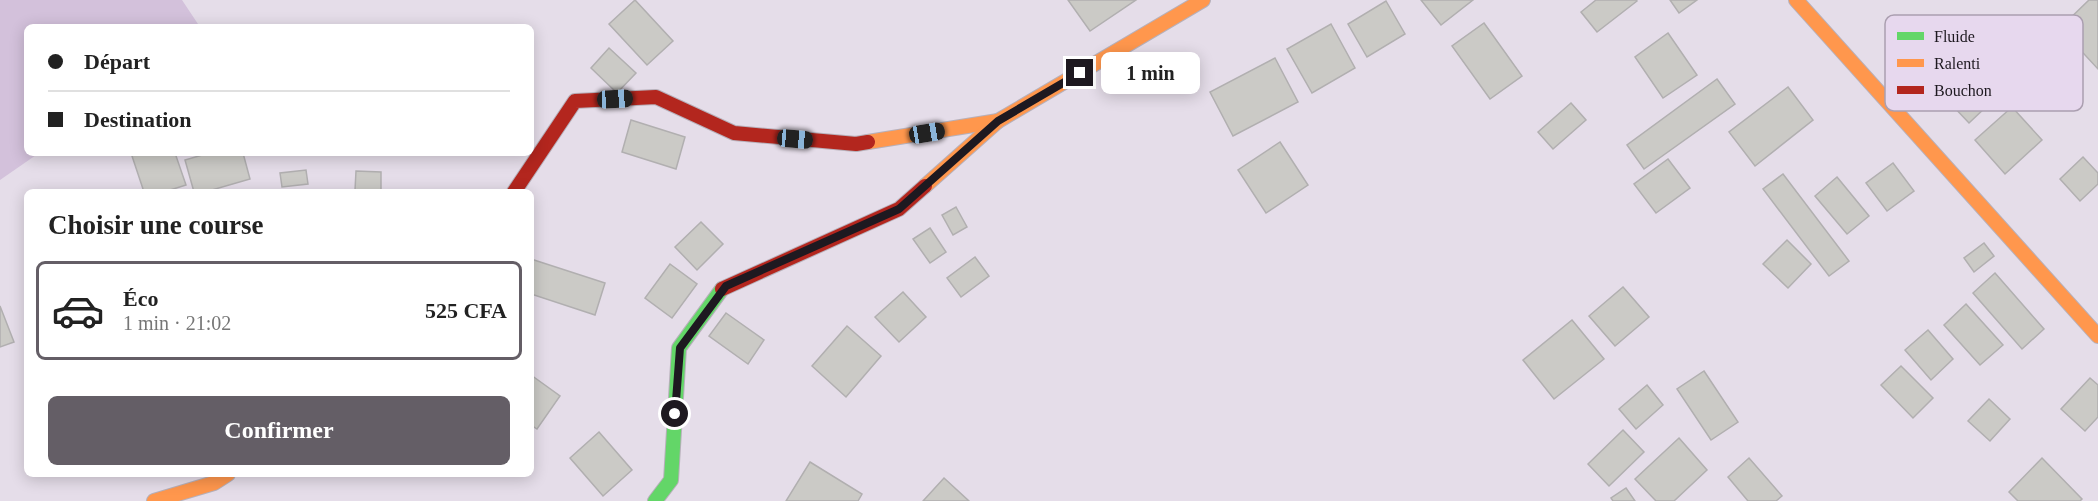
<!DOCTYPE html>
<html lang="fr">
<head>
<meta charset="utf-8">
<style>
  :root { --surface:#fff; --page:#f2f2f2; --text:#222; --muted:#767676; --line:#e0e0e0; --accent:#645e66 }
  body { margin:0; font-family:Georgia,serif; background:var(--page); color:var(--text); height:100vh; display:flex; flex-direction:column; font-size:22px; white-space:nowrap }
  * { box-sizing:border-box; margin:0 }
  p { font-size:20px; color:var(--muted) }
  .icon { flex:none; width:33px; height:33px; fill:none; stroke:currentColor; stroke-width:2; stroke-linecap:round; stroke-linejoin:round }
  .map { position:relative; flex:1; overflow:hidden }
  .drawer { position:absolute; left:24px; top:189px; width:510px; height:288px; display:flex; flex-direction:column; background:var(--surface); border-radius:9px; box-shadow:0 3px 15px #0003 }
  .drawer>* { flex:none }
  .top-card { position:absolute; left:24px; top:24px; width:510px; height:132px; border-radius:9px; box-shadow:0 3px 15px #0003; display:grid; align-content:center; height:132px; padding:0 24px; background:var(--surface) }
  .end { position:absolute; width:27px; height:27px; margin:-14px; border:8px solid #1e1920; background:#fff; box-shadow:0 0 0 3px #fff }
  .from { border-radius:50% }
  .bubble { position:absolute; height:42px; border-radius:9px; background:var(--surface); box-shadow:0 3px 15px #0003; font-size:20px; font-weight:600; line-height:42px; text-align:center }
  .car { position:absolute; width:18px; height:36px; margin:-18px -9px; border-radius:8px; box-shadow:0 0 4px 2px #0007; background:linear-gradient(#222 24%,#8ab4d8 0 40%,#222 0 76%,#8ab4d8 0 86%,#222 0) }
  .top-card b { display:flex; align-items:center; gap:21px; height:57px; font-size:22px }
  .top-card b+b { border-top:2px solid var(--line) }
  .top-card i { width:15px; height:15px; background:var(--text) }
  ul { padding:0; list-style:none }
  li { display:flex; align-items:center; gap:18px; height:99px; margin:0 12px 9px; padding:0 12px; border:3px solid transparent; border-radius:9px }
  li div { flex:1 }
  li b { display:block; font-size:22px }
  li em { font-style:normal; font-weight:600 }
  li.current { border-color:var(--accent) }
  li>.icon { width:54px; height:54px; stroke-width:1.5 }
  h2 { padding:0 24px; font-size:27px; line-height:72px }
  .cta { display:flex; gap:12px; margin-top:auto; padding:12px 24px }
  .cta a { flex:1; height:69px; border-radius:9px; background:var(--accent); color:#fff; font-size:24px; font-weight:600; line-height:69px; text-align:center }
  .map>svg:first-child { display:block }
  .green { fill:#d3c1db }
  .building { fill:#cbcac6; stroke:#b1afb0; stroke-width:1.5 }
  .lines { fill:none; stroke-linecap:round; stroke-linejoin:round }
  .fast-casing { stroke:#b7b0ba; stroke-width:16 }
  .slow-casing { stroke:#b7b0ba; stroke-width:16 }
  .jam-casing { stroke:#b7b0ba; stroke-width:16 }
  .fast { stroke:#63d668; stroke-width:14 }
  .slow { stroke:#ff974d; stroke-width:14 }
  .jam { stroke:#b3261e; stroke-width:14 }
  .route { stroke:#1e1920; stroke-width:8 }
  .key { fill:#e7d8ee; stroke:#ab9fb0; stroke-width:1.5 }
  .key-label { font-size:16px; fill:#1e1920 }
</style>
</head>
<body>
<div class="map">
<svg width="2098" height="501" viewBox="0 0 2098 501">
  <rect width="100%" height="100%" fill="#e5dde9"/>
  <polygon class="green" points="0,0 182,0 200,27 27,27 27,153 39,153 0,180"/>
  <g class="building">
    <polygon points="635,0 673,41 647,65 609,24"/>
    <polygon points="1068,0 1136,0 1090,31"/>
    <polygon points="1421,0 1473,0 1441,25"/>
    <polygon points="1596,0 1636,0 1637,1 1597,32 1581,12"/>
    <polygon points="1670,0 1697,0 1679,13"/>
    <polygon points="2089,0 2098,0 2098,69 2060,28"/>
    <polygon points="1386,1 1405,34 1367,57 1348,24"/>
    <polygon points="1484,23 1522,76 1490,99 1452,46"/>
    <polygon points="1331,24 1355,68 1312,93 1287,49"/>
    <polygon points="1668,33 1697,75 1663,98 1635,57"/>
    <polygon points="609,48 636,73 617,93 591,68"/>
    <polygon points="1275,58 1298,102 1233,136 1210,92"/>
    <polygon points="1988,73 2004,90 1969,123 1952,105"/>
    <polygon points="1717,79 1735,104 1644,169 1627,145"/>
    <polygon points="1788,87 1813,120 1755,166 1729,132"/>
    <polygon points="1571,103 1586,120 1553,149 1538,132"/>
    <polygon points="2012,107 2042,140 2005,174 1975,140"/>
    <polygon points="631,120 685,137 676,169 622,152"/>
    <polygon points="1280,142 1308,185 1266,213 1238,170"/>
    <polygon points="131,153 175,153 186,185 164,192 144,192"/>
    <polygon points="209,153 243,153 250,179 205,192 194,192 185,160"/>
    <polygon points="2083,157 2098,173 2098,184 2080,201 2060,179"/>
    <polygon points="1668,159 1690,188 1656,213 1634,184"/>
    <polygon points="1893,163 1914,191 1887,211 1866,183"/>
    <polygon points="306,170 308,184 282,187 280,173"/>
    <polygon points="356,171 381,172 381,191 355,190"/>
    <polygon points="1783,174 1849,261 1829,276 1763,189"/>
    <polygon points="1837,177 1869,216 1847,234 1815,196"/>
    <polygon points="956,207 967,227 953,235 942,215"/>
    <polygon points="701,222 723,244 697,270 675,247"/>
    <polygon points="930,228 946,252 930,263 913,239"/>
    <polygon points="1787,240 1811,264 1788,288 1763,264"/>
    <polygon points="1984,243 1994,256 1974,272 1964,258"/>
    <polygon points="975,257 989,276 961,297 947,278"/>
    <polygon points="531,259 605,283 595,315 531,294"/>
    <polygon points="670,264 697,284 672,318 645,298"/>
    <polygon points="1995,273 2044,329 2022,349 1973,293"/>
    <polygon points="1623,287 1649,317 1615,346 1589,316"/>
    <polygon points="903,292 926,317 899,342 875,317"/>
    <polygon points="1966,304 2003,345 1980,365 1944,325"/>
    <polygon points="0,306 14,342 0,347"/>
    <polygon points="726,313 764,340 748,364 709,336"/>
    <polygon points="1572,320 1604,359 1554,399 1523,360"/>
    <polygon points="847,326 881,356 846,397 812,366"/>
    <polygon points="1928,330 1953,359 1931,380 1905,350"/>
    <polygon points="1901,366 1933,398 1913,418 1881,385"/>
    <polygon points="1704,371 1738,422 1711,440 1677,389"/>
    <polygon points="531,375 560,396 537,429 531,425"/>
    <polygon points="2090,378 2098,385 2098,417 2085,431 2061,409"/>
    <polygon points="1647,385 1663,405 1636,429 1619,409"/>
    <polygon points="1989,399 2010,419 1990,441 1968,421"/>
    <polygon points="1623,430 1644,452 1609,486 1588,464"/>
    <polygon points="599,432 632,470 603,496 570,458"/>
    <polygon points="1679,438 1707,470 1674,501 1656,501 1635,479"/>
    <polygon points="1749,458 1782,496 1776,501 1748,501 1728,477"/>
    <polygon points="2042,458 2082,499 2080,501 2018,501 2009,492"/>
    <polygon points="810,462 862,494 858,501 786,501"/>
    <polygon points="944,478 969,501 923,501"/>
    <polygon points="1626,488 1635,501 1613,501 1611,498"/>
  </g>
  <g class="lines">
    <g class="fast-casing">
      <polyline id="fast" points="655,501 671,480 679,348 722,289"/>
    </g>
    <g class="slow-casing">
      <g id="slow">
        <polyline points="1796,0 2098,336"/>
        <polyline points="868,142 998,121"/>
        <polyline points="925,186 998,121 1203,0"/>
        <polyline points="154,501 214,483 228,474"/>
      </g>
    </g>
    <g class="jam-casing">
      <g id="jam">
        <polyline points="514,192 575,101 656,97 734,133 856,144 868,142"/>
        <polyline points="722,289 899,209 925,186"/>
      </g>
    </g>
    <use href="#fast" class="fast"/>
    <use href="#slow" class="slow"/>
    <use href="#jam" class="jam"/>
  </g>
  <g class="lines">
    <polyline class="route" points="675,414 680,348 726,286 899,209 998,121 1080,73"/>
  </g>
  <rect x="1885" y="15" width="198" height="96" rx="9" class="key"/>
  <rect x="1897" y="32" width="27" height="8" fill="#63d668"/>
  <rect x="1897" y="59" width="27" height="8" fill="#ff974d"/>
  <rect x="1897" y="86" width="27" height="8" fill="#b3261e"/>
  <g class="key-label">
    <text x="1934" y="42">Fluide</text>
    <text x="1934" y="69">Ralenti</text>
    <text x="1934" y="96">Bouchon</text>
  </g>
</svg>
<i class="end from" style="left:675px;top:414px"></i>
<i class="end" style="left:1080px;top:73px"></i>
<div class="bubble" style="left:1101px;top:52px;width:99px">1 min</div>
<i class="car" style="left:615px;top:99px;rotate:87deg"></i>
<i class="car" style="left:927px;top:133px;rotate:81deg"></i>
<i class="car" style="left:795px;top:139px;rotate:95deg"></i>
<div class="top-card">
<b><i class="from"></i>Départ</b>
<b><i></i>Destination</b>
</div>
<section class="drawer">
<h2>Choisir une course</h2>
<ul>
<li class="current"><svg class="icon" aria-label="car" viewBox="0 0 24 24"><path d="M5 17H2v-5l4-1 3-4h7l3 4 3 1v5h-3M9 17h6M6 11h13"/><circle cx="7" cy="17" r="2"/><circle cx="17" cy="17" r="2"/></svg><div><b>Éco</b><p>1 min · 21:02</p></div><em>525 CFA</em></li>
</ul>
<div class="cta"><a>Confirmer</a></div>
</section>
</div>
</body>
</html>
